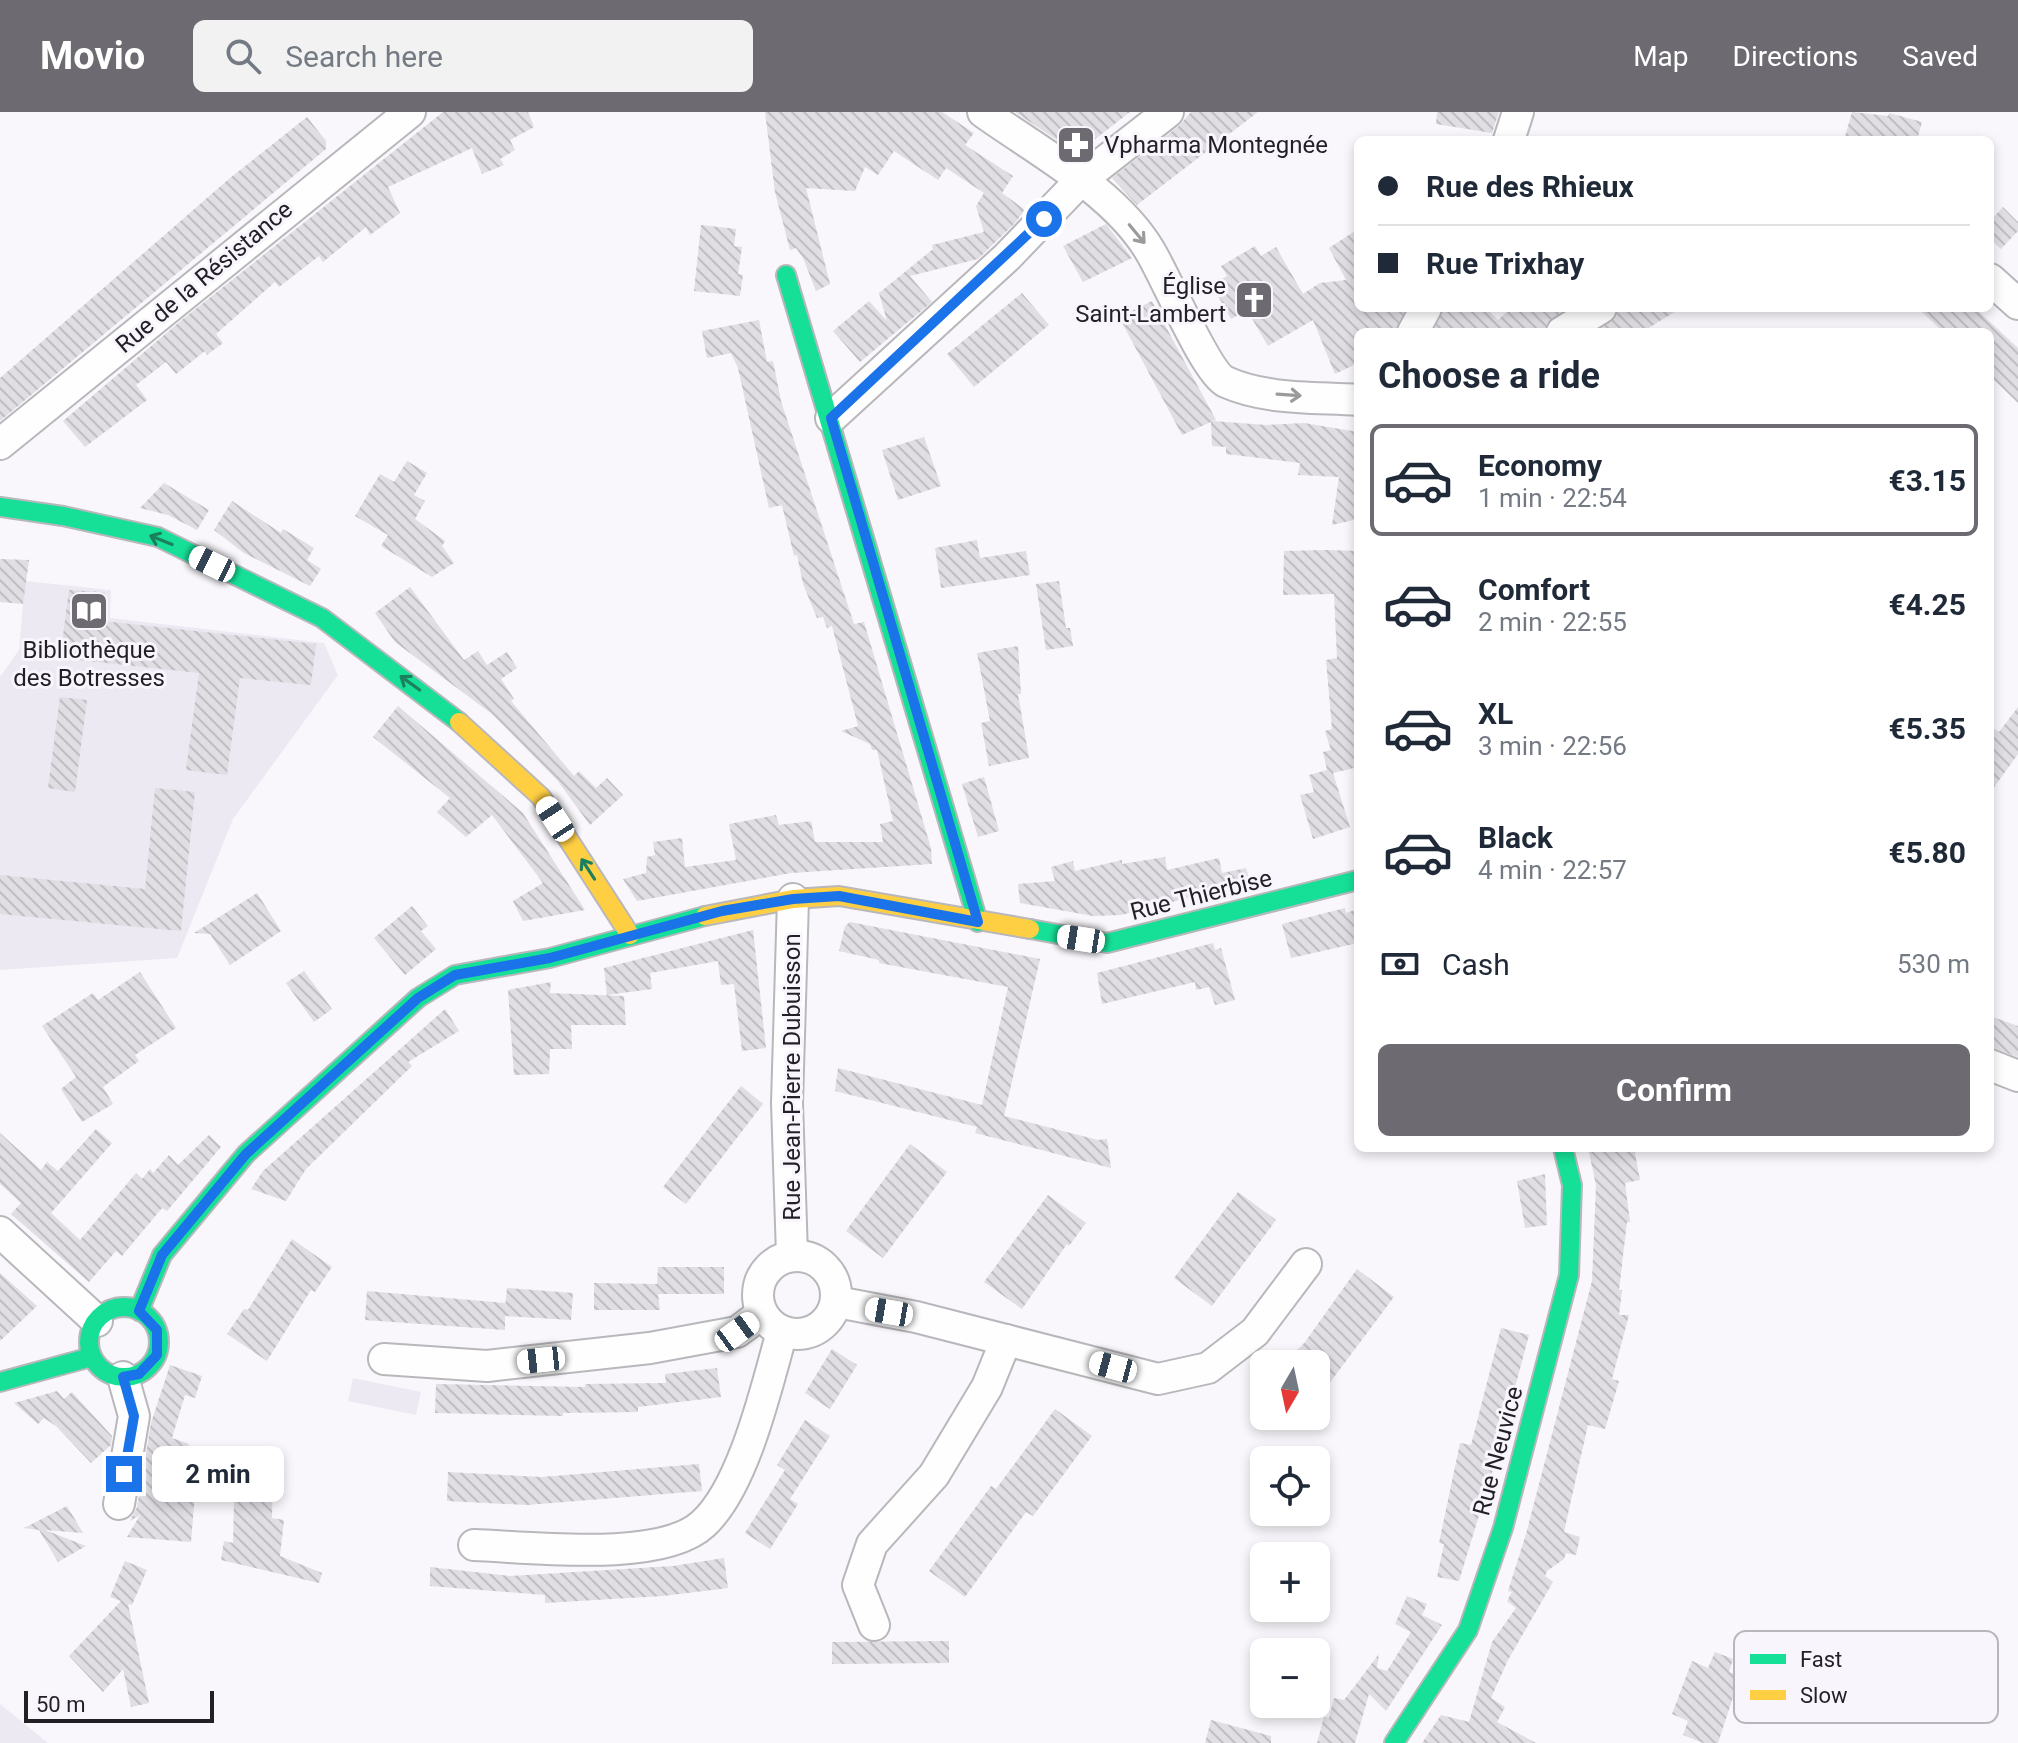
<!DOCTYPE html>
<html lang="en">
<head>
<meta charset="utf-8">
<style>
  :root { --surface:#fff; --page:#f2f2f3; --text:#1f2937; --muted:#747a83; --line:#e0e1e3; --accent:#6d6b71 }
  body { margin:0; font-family:Roboto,sans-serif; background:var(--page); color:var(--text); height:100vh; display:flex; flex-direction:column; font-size:30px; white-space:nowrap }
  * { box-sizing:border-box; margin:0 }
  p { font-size:26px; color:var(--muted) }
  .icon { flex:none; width:44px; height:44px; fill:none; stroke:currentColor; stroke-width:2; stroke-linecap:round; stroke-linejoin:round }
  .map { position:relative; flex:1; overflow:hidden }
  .drawer { position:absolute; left:1354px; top:216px; width:640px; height:824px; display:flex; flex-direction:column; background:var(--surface); border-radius:12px; box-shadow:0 4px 12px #0003 }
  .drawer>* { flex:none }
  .banner { position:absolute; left:1354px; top:24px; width:640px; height:176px; border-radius:12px; box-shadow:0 4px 12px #0003; display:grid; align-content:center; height:176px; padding:0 24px; background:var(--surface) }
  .needle { width:52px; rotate:189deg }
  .fabs { position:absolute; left:1250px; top:1238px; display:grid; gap:16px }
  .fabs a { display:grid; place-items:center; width:80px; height:80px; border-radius:12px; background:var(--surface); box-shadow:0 4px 12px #0003; font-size:40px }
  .scale { position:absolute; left:24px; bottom:20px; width:190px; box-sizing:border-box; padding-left:8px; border:4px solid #221f26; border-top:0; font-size:22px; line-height:28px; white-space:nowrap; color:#221f26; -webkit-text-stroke:6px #f8f5fd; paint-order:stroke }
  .end { position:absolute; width:36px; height:36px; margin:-18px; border:10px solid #1a73e8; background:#fff; box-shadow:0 0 0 4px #fff }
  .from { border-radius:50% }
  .bubble { position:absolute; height:56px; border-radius:12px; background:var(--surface); box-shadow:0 4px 12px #0003; font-size:26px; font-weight:700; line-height:56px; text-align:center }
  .car { position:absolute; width:24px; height:48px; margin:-24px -12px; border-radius:10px; box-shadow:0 0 6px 2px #0007; background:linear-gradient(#fff 24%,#345 0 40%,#fff 0 76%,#345 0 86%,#fff 0) }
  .banner b { display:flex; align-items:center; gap:28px; height:76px; font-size:30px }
  .banner b+b { border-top:2px solid var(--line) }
  .banner i { width:20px; height:20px; background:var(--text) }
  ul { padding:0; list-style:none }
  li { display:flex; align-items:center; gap:24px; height:112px; margin:0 16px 12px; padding:0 8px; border:4px solid transparent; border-radius:12px }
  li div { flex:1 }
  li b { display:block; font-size:30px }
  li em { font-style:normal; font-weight:700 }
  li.selected { border-color:var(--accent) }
  li>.icon { width:72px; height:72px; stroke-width:1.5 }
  h2 { padding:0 24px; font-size:36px; line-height:96px }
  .pay { display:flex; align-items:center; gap:20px; height:88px; padding:0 24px; font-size:30px }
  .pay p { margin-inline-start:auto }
  .action { display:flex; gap:16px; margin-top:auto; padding:16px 24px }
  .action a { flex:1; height:92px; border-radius:12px; background:var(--accent); color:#fff; font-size:32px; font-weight:700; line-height:92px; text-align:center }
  header { display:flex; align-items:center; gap:48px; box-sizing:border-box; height:112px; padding:0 40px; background:var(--accent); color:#fff }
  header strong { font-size:38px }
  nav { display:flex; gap:44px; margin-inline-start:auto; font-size:28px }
  .search { width:560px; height:72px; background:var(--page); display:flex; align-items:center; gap:20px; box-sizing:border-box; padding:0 28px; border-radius:12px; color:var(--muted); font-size:30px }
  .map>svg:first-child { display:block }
  .built { fill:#ede9f3 }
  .building { fill:url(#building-back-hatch) }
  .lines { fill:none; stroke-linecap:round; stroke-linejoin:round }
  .street-casing { stroke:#b8b7bb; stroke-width:34 }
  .fast-casing { stroke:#b8b7bb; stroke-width:22 }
  .slow-casing { stroke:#b8b7bb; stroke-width:22 }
  .street { stroke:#fefefe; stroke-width:30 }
  .fast { stroke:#16e098; stroke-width:18 }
  .slow { stroke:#ffcf43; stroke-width:18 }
  .oneway { stroke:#9b9a9d }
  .oneway2 { stroke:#1c805f }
  .route { stroke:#1a73e8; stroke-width:10 }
  .labels { text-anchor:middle; stroke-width:6; stroke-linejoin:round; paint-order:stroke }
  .poi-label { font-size:24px; fill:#221f26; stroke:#f8f5fd; text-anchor:start }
  .street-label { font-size:24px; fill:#221f26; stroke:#f8f5fd }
  .key { fill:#f8f5fd; stroke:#b8b5bc; stroke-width:2 }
  .key-label { font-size:22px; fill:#221f26 }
</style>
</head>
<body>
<header>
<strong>Movio</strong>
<div class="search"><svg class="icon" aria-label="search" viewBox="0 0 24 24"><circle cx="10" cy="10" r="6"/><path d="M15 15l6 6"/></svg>Search here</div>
<nav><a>Map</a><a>Directions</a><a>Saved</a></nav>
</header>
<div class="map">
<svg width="2018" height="1631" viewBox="0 0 2018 1631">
  <defs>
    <pattern id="building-back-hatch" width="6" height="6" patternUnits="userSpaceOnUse" patternTransform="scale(2)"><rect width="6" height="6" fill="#e0dde3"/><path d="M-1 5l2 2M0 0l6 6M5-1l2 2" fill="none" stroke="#c0bdc3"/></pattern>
  </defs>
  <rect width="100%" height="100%" fill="#f9f7fb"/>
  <g class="built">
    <polygon points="25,469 111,478 110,506 324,531 338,563 233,707 177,846 0,858 0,565 19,538"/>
    <polygon points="353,1266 421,1280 416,1303 348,1289"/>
    <polygon points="0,1592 48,1631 0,1631"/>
  </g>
  <g class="building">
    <polygon points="443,0 528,0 534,15 510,28 515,38 500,47 504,53 482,62 472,36 388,75 400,101 370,123 366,115 323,150 319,144 279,175 275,170 216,222 223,231 207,243 205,239 176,262 166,250 136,273 147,288 85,335 63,309 183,207"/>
    <polygon points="765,0 942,0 974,21 965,33 1013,64 1002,81 1025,98 1014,112 999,116 1014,112 978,147 910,164 932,190 860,250 833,219 869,189 887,209 879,181 933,137 932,133 984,120 976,94 984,81 946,56 938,68 894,39 878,63 865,55 855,79 806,76 830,172 816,179 803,146 796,136 790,138 775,80"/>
    <polygon points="1015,0 1130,0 1080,39 1072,38"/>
    <polygon points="1191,0 1258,0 1137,93 1112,66 1179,14"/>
    <polygon points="1437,0 1499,0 1492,21 1436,12"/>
    <polygon points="1852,0 1888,4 1889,1 1922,10 1917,28 1844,28"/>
    <polygon points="307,5 326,29 326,37 0,309 0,266 230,66"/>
    <polygon points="2003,95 2018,110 2018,119 2001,137 1990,127 1990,109"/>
    <polygon points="1106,112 1132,146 1083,170 1063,134"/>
    <polygon points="701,113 736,117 734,134 742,135 738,162 743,163 740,184 694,179"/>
    <polygon points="1358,117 1358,196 1406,196 1395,220 1358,220 1358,251 1335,262 1313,208 1268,234 1247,198 1231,207 1212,173 1227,164 1221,154 1255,134 1261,144 1276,135 1303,182 1320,171 1346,168 1329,136"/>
    <polygon points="1022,181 1049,213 974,275 947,242"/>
    <polygon points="1152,189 1216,308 1212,309 1266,313 1304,311 1358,320 1358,407 1332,413 1339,365 1298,363 1300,351 1226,342 1226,335 1212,334 1211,310 1182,323 1119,205"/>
    <polygon points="1444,196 1486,196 1498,208 1511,196 1567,196 1547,211 1544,220 1433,220"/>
    <polygon points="1619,196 1681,196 1642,220 1596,220 1616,205"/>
    <polygon points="1918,196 1975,196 2018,236 2018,291 1990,264 1990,220 1943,220"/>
    <polygon points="759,208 767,250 773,249 781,289 854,512 864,510 931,736 932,752 791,761 637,789 623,767 646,761 647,745 655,743 653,730 682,726 685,755 736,748 729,712 776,703 779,713 811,709 815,730 883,730 880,712 893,709 877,638 872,638 870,632 841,619 858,614 832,514 827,516 823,505 817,506 803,472 797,443 794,444 782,393 769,396 738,256 731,241 707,246 702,219"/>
    <polygon points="924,325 941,374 898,388 882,338"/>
    <polygon points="407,349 427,361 414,383 425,389 415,407 445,429 442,434 454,451 432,465 381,434 388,423 355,404 380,362 394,370"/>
    <polygon points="164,371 209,398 197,418 168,403 140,396"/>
    <polygon points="232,389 281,421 283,417 314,436 307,448 321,457 310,474 244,441 214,418"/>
    <polygon points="977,428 980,446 1026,439 1030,463 941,476 935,436"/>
    <polygon points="1328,438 1358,439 1358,655 1333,661 1350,715 1313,727 1300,683 1314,680 1309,663 1327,658 1323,640 1331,638 1325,619 1332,617 1326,548 1337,546 1334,482 1283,483 1284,439"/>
    <polygon points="0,447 29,448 23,492 0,490"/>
    <polygon points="1059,469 1066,516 1070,516 1073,534 1046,538 1036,472"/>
    <polygon points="410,475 464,548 478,539 487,553 507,540 517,556 501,567 514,587 511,589 574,664 579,659 596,676 607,666 623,683 590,713 557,668 492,602 395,530 375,501"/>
    <polygon points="69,478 105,480 103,509 316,532 311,573 240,566 227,663 186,658 199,561 60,546"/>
    <polygon points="1018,534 1021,582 1018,582 1029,646 989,654 981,611 990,609 977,541"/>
    <polygon points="60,585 87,588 75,680 48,676"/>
    <polygon points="398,594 523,701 585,798 523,809 513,789 543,771 492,703 466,725 437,700 450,686 373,625"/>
    <polygon points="2018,595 2018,642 1990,681 1990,614 1999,620"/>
    <polygon points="984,665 999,719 978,725 962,672"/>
    <polygon points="155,676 195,680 181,819 0,802 0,763 145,777"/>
    <polygon points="1165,745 1167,758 1219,746 1222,761 1246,756 1250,770 1121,803 1093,804 1020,791 1018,772 1055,769 1051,755 1073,749 1075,759 1122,748 1122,752"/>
    <polygon points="257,781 281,819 230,853 210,822 194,821"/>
    <polygon points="412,794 428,814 421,819 436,837 405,863 374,826"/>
    <polygon points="1345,796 1346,801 1358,797 1358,831 1291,846 1282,812"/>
    <polygon points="850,810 1040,847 1004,1004 1098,1028 1107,1027 1111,1056 975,1021 977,1015 835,979 838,956 982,993 1008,875 879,851 879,848 839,839 845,814"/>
    <polygon points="753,818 766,936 742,939 734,872 721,873 718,849 650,861 652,877 607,883 604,856"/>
    <polygon points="1213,831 1215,838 1221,836 1235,888 1215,893 1209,875 1196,878 1195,870 1102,892 1097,861"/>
    <polygon points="304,859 332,897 314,910 286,871"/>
    <polygon points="140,860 176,916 135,943 139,949 103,975 113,992 82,1010 61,977 76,965 42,914 93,881 98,888"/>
    <polygon points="551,870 550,881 624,884 626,913 571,913 572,937 550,937 549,962 514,963 508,878"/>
    <polygon points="445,897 459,919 408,950 412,954 306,1057 286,1089 251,1077 263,1059"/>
    <polygon points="1990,904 2018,914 2018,945 1990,935"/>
    <polygon points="741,974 763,992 686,1092 663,1075"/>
    <polygon points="96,1017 112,1031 51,1101 80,1128 136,1061 142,1067 150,1057 153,1061 169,1043 178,1053 209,1023 221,1035 167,1099 162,1096 122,1144 116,1139 89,1170 11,1102 21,1091 0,1072 0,1021 41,1058 47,1050 58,1059"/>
    <polygon points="910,1032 947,1060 883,1146 846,1119"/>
    <polygon points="1588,1036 1634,1036 1640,1068 1625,1071 1630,1110 1627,1110 1619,1178 1622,1178 1619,1203 1629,1203 1612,1267 1619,1269 1605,1317 1588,1313 1578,1357 1564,1420 1580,1425 1576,1443 1566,1441 1564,1447 1547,1459 1545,1464 1553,1470 1508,1548 1491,1586 1505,1595 1497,1610 1536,1631 1422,1631 1441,1603 1469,1610 1492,1530 1516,1496 1507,1489 1512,1480 1508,1479 1526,1422 1592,1169 1596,1073"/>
    <polygon points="1545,1062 1547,1113 1525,1116 1517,1069"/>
    <polygon points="1238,1080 1276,1108 1212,1194 1174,1166"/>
    <polygon points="1048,1083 1086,1111 1069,1134 1067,1132 1022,1197 984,1170"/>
    <polygon points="292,1127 332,1155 315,1180 311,1178 267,1249 227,1222 244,1197 248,1198"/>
    <polygon points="658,1155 724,1155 724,1182 658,1182 660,1198 594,1198 594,1171 657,1172"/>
    <polygon points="1357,1157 1394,1185 1316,1289 1316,1252 1285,1252 1305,1230"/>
    <polygon points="0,1161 37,1194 0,1229"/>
    <polygon points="507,1176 573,1181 571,1208 505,1204 505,1218 365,1208 367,1179 505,1191 505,1196"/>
    <polygon points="1501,1216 1529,1223 1513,1283 1506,1281 1492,1337 1499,1338 1459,1469 1437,1465 1444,1432 1439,1431 1460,1331 1471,1333"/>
    <polygon points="832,1237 857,1253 830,1297 805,1281"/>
    <polygon points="170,1253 202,1264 195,1286 185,1283 172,1326 189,1332 179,1362 196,1370 191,1430 127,1425 140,1403 130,1409 137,1395 151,1311"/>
    <polygon points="717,1256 721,1285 638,1295 638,1300 563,1301 563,1304 435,1301 436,1272 585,1275 585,1272 666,1271 665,1262"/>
    <polygon points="57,1279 64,1287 72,1280 112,1324 111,1333 91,1351 56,1314 44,1306 38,1312 14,1291"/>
    <polygon points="1055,1297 1092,1324 1033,1404 1026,1400 965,1485 929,1459 991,1374 996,1377"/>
    <polygon points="805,1308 830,1324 790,1387 798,1392 770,1437 745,1421 785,1358 777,1353"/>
    <polygon points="235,1349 273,1351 272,1406 284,1408 280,1444 322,1461 319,1471 221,1448 224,1429 233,1431"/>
    <polygon points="699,1352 702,1379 527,1393 447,1389 448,1360 542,1365"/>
    <polygon points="67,1394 83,1421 45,1418 86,1434 58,1450 39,1418 24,1416"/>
    <polygon points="724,1446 728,1476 663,1484 545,1491 545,1483 430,1474 430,1455 510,1464 673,1454"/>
    <polygon points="125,1449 147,1458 132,1493 128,1492 149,1591 131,1595 123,1557 103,1580 69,1544 121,1489 110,1485"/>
    <polygon points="1407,1484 1427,1492 1422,1503 1442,1513 1386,1599 1369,1582 1355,1631 1317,1631 1324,1605 1329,1606 1334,1586 1344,1588 1379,1542 1377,1556 1387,1559 1411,1520 1395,1512"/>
    <polygon points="949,1529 949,1551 832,1552 832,1530"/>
    <polygon points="1715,1540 1733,1547 1729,1560 1740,1564 1718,1631 1703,1631 1683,1623 1688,1609 1672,1602 1692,1549 1708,1556"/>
    <polygon points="1211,1608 1271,1624 1271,1631 1205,1631"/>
  </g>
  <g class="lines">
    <g class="street-casing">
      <g id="street">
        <path d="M983 0C1039 40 1115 80 1150 139 1165 163 1206 261 1226 270 1266 288 1315 285 1358 288"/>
        <polyline points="1509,28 1518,0"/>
        <polyline points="1990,167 2018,192"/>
        <polyline points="1413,220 1426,196"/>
        <polyline points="1562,220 1601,196"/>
        <polyline points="831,306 1007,145 1081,68 1168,0"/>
        <polyline points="0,332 410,0"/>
        <polyline points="1990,953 2018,964"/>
        <polyline points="0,1120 97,1209"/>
        <polyline points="792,1143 787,991 793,787"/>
        <circle cx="797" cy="1183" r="39"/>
        <polyline points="837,1190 916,1205 1158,1267 1208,1256 1255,1220 1306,1152"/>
        <polyline points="384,1247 487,1254 650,1236 737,1220 761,1202"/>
        <polyline points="119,1392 134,1304 123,1265"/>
        <path d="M474 1433C530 1435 661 1451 703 1412 744 1375 767 1273 782 1220"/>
        <polyline points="874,1513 858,1473 872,1432 934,1363 987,1275 1006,1228"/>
      </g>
    </g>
    <g class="fast-casing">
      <g id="fast">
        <polyline points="786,163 978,810"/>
        <polyline points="0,395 63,404 158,425 322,506 459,610"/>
        <polyline points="1030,817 1107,831 1358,768"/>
        <circle cx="124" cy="1230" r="35"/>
        <polyline points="139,1199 162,1143 246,1042 418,886 455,863 550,846 705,804"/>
        <polyline points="0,1270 91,1245"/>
        <polyline points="1394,1631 1468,1518 1503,1416 1569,1163 1572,1073 1563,1036"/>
      </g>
    </g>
    <g class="slow-casing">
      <g id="slow">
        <polyline points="459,610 541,685 630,823"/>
        <polyline points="705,804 793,787 839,784 1030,817"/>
      </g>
    </g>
    <use href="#street" class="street"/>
    <use href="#fast" class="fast"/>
    <use href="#slow" class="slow"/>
  </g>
  <defs><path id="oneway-shaft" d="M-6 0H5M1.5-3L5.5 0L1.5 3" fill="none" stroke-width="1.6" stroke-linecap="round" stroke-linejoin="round" transform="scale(2)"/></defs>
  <g class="oneway">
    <use href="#oneway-shaft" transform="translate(1137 122) rotate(50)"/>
    <use href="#oneway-shaft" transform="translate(1289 283) rotate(4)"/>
  </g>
  <g class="oneway2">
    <use href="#oneway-shaft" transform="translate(161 428) rotate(-158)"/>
    <use href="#oneway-shaft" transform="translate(410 571) rotate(-144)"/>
    <use href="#oneway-shaft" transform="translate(588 757) rotate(-123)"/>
  </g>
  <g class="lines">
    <polyline class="route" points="124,1362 134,1304 123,1265 139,1262 157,1243 157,1218 139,1199 162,1143 246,1042 418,886 455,863 550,846 722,799 793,787 839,784 978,810 831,306 1044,107"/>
  </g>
  <defs>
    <g id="pharmacy-square" transform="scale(2)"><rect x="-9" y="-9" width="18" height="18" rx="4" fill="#6d6b71" stroke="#f8f5fd"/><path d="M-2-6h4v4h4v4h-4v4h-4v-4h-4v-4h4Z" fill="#fff"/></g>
    <g id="church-square" transform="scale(2)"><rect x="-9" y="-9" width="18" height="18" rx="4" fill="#6d6b71" stroke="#f8f5fd"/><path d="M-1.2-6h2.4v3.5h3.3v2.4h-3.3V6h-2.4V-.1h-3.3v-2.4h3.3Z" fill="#fff"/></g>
    <g id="library-square" transform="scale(2)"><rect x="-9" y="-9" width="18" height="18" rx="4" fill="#6d6b71" stroke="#f8f5fd"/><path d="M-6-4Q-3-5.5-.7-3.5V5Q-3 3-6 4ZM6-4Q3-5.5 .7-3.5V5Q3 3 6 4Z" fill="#fff"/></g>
  </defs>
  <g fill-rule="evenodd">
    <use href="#pharmacy-square" x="1076" y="33"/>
    <use href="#church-square" x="1254" y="188"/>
    <use href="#library-square" x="89" y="499"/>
  </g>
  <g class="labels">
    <g class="poi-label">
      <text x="1104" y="41">Vpharma Montegnée</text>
      <text x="1226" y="182" text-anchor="end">Église<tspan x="1226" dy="28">Saint-Lambert</tspan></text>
      <text x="89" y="546" text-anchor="middle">Bibliothèque<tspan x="89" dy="28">des Botresses</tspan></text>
    </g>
    <g class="street-label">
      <text transform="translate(204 165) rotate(-40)" y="8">Rue de la Résistance</text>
      <text transform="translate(1201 783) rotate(-14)" y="8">Rue Thierbise</text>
      <text transform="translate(792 965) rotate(-90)" y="8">Rue Jean-Pierre Dubuisson</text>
      <text transform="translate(1498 1339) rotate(-75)" y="8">Rue Neuvice</text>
    </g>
  </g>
  <rect x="1734" y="1519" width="264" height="92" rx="12" class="key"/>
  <rect x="1750" y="1542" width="36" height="10" fill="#16e098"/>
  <rect x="1750" y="1578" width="36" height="10" fill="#ffcf43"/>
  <g class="key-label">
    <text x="1800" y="1555">Fast</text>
    <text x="1800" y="1591">Slow</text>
  </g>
</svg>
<div class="fabs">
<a><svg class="needle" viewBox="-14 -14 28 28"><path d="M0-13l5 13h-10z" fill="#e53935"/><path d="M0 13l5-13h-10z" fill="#747a83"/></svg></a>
<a><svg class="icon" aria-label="locate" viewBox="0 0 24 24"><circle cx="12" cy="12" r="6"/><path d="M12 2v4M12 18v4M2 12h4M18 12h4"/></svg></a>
<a>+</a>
<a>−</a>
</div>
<div class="scale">50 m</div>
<i class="end from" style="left:1044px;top:107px"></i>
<i class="end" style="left:124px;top:1362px"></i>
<div class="bubble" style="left:152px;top:1334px;width:132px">2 min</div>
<i class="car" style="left:212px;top:452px;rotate:296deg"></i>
<i class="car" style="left:555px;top:707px;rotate:327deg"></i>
<i class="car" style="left:1081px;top:827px;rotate:279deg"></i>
<i class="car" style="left:889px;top:1200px;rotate:280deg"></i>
<i class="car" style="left:737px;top:1220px;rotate:54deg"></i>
<i class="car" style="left:541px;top:1248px;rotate:264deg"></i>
<i class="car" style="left:1113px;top:1255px;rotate:285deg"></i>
<div class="banner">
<b><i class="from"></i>Rue des Rhieux</b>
<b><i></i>Rue Trixhay</b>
</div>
<section class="drawer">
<h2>Choose a ride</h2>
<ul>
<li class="selected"><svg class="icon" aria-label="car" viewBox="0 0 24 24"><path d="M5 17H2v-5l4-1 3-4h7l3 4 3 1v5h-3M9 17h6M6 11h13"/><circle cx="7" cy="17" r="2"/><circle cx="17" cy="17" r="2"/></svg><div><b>Economy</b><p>1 min · 22:54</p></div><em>€3.15</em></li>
<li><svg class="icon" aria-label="car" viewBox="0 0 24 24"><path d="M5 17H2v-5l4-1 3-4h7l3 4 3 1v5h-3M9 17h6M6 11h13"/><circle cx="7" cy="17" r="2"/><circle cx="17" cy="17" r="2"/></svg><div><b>Comfort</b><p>2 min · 22:55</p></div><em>€4.25</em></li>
<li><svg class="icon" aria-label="car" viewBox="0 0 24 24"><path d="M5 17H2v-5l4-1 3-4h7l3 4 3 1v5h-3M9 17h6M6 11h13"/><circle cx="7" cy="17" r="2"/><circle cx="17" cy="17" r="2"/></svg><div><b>XL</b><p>3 min · 22:56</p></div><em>€5.35</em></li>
<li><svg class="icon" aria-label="car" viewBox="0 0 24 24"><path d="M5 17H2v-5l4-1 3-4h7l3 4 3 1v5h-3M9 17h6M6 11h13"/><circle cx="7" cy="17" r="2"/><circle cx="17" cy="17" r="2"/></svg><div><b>Black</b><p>4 min · 22:57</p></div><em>€5.80</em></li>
</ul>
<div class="pay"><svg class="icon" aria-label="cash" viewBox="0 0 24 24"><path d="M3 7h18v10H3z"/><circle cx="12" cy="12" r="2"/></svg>Cash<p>530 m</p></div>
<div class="action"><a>Confirm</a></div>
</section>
</div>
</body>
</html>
